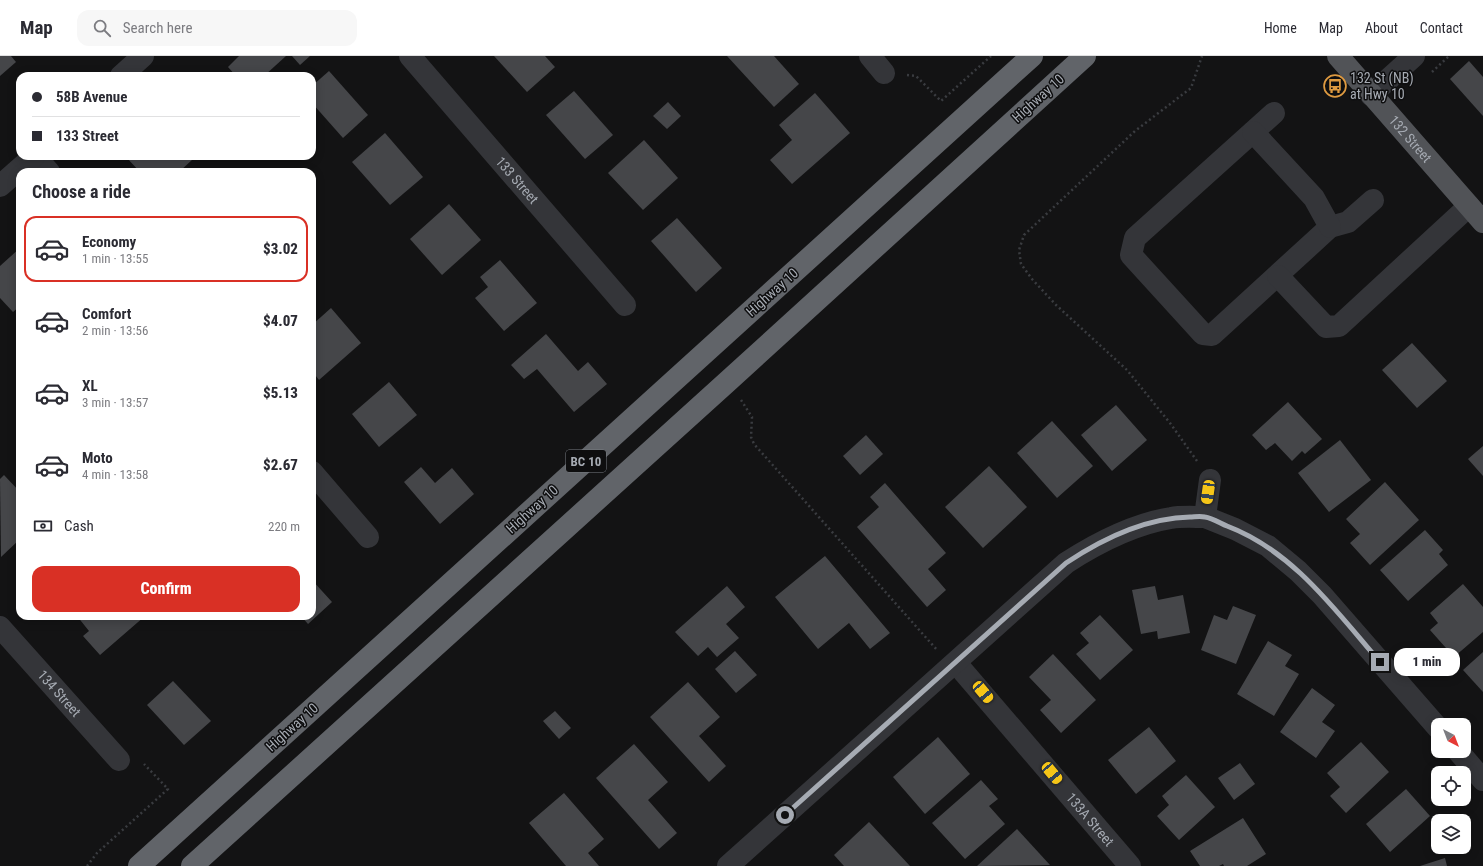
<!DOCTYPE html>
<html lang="en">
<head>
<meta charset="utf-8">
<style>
  :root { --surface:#fff; --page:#f7f7f7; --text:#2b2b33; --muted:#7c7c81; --line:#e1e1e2; --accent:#d93025 }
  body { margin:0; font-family:"Roboto Condensed",sans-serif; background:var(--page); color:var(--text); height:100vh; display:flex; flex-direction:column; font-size:15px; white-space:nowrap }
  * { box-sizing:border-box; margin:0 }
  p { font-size:13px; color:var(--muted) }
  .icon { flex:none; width:22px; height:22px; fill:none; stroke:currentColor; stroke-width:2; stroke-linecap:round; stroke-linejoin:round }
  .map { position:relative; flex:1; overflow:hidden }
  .sheet { position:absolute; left:16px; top:112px; width:300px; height:452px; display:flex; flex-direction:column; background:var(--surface); border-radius:12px; box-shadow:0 2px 10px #0003 }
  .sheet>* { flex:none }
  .top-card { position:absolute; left:16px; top:16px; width:300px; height:88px; border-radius:12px; box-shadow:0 2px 10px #0003; display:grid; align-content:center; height:88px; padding:0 16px; background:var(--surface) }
  .needle { width:26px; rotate:138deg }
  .tools { position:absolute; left:1431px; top:662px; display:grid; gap:8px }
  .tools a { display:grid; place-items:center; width:40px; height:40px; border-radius:8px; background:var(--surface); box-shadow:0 2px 10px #0003; font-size:20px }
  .end { position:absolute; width:18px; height:18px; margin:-9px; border:5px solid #a6abb3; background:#111; box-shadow:0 0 0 2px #111 }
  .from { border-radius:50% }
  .bubble { position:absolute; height:28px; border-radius:12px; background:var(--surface); box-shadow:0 2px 10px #0003; font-size:13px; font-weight:800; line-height:28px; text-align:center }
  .car { position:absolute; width:12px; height:24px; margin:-12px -6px; border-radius:5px; box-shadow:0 0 3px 1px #0007; background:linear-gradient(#f5c518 24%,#345 0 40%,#f5c518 0 76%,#345 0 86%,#f5c518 0) }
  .top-card b { display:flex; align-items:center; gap:14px; height:38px; font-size:15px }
  .top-card b+b { border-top:1px solid var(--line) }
  .top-card i { width:10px; height:10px; background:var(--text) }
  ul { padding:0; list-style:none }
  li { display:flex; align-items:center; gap:12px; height:66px; margin:0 8px 6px; padding:0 8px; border:2px solid transparent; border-radius:12px }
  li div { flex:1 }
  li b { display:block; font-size:15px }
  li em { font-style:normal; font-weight:800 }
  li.current { border-color:var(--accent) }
  li>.icon { width:36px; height:36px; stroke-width:1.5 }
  h2 { padding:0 16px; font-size:18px; line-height:48px }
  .pay { display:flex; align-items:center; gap:10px; height:44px; padding:0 16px; font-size:15px }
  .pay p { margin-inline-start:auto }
  .primary-button { display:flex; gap:8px; margin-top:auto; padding:8px 16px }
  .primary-button a { flex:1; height:46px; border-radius:12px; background:var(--accent); color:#fff; font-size:16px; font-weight:800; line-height:46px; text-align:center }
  header { display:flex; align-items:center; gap:24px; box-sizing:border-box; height:56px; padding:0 20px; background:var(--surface); border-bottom:1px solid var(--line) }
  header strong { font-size:19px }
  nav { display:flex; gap:22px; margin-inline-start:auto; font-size:14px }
  .search { width:280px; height:36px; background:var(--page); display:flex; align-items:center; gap:10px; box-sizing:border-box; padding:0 14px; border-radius:12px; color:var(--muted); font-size:15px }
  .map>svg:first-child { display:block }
  .building { fill:#454649 }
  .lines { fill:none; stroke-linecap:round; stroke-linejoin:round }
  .path { stroke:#3a3c40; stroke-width:2.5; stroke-dasharray:2 3; stroke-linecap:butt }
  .minor { stroke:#343539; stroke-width:22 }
  .major { stroke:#515357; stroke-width:22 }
  .highway { stroke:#616469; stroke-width:22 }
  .route { stroke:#a6abb3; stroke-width:5 }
  .labels { text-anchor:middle; stroke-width:3; stroke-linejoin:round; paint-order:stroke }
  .shield { fill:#0e0e0f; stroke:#787c82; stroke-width:1 }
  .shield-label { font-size:13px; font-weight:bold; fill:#a6abb3 }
  .poi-label { font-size:14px; fill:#a6abb3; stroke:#0e0e0f; text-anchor:start }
  .street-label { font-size:14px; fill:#a6abb3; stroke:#0e0e0f }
</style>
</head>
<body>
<header>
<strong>Map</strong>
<div class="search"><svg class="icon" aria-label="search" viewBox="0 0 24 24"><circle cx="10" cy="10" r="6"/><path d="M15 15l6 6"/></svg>Search here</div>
<nav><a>Home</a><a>Map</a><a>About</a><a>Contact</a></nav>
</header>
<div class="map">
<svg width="1483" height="810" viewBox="0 0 1483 810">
  <rect width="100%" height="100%" fill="#131314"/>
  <g class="building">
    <polygon points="0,0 11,0 16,6 0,20"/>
    <polygon points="239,0 286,0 264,20 236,20 228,11"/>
    <polygon points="292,0 310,0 300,9"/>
    <polygon points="494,0 545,0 555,11 527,36"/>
    <polygon points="727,0 774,0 799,28 774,51"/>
    <polygon points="1469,5 1483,21 1483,60 1450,23"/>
    <polygon points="329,15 368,59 343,82 312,47 312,30"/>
    <polygon points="574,35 613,79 585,103 546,59"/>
    <polygon points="815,37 850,77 792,128 770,104 792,84 779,69"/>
    <polygon points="668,46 681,60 667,73 653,60"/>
    <polygon points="385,77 423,121 390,149 352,106"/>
    <polygon points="644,84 678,122 643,154 608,117"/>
    <polygon points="130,100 191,100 193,103 179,116 140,116 127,102"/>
    <polygon points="449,148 481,184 442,219 410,183"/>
    <polygon points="677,162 722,212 696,236 651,185"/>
    <polygon points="20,192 20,250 13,256 0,242 0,210"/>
    <polygon points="500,204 537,247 504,275 475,242 488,231 480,221"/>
    <polygon points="331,252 361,287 319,324 312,315 312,269"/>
    <polygon points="546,278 578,315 588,306 607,328 574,356 537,313 524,323 511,309"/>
    <polygon points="1412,287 1447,325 1417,352 1382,314"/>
    <polygon points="389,326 417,359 379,391 352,358"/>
    <polygon points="1288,346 1322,383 1305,398 1302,395 1292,405 1275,387 1266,394 1252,379"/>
    <polygon points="1116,349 1147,384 1112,415 1081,379"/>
    <polygon points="1052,365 1093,410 1057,442 1017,397"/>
    <polygon points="866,379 883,398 860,419 843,400"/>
    <polygon points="1340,384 1371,424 1329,456 1298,417"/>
    <polygon points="1483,390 1483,420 1468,403"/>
    <polygon points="989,410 1027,451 983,492 945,451"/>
    <polygon points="421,411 435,427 452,412 474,438 440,468 404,426"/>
    <polygon points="4,419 20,436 20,483 1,501 0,423"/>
    <polygon points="1385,426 1419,464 1370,509 1350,487 1360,478 1346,463"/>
    <polygon points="885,427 946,497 928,513 946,534 927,551 857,471 879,451 870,441"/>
    <polygon points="1425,474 1443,494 1439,498 1448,509 1408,545 1380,514"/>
    <polygon points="825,500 890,577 870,593 849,567 818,593 775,541"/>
    <polygon points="312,524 332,546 308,568 301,560 312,560"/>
    <polygon points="1463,528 1483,551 1483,576 1454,601 1430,574 1438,567 1430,557"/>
    <polygon points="727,530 745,551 726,568 739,582 717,601 708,591 698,600 675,576"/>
    <polygon points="1155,530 1158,544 1183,539 1190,577 1158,583 1157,575 1141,578 1132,534"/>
    <polygon points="1233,550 1256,559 1236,608 1201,594 1214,559 1227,564"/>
    <polygon points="1100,559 1133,594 1100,624 1076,598 1089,587 1080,577"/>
    <polygon points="77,560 145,560 100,599 83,580 89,575"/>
    <polygon points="1268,585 1292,599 1285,610 1299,618 1274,660 1237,638"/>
    <polygon points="735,595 757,619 736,637 715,613"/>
    <polygon points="1483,596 1483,636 1463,614"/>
    <polygon points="1053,598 1096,644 1061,677 1040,654 1051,644 1029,621"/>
    <polygon points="173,625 211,665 184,689 147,649"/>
    <polygon points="688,626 720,661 699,680 726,710 709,726 650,661"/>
    <polygon points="1312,632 1335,649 1322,666 1335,675 1316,702 1280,676"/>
    <polygon points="555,655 571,672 559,683 543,665"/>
    <polygon points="1149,671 1176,705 1136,738 1108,704"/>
    <polygon points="938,681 970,718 925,758 893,721"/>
    <polygon points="1361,686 1389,716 1346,757 1330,740 1340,731 1327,717"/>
    <polygon points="634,688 668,726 648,744 677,777 659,793 596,722"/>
    <polygon points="1240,707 1255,728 1234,744 1218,722"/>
    <polygon points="1186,719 1215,751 1179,784 1157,760 1169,749 1162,740"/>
    <polygon points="981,724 998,743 989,750 1005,768 965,803 932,767"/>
    <polygon points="1406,733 1430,760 1390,796 1366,768"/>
    <polygon points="564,737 604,783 588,797 599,810 566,810 529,767"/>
    <polygon points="1243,762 1266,798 1247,810 1224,810 1223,808 1219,810 1200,810 1190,795"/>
    <polygon points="869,766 910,810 844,810 834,799"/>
    <polygon points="1017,773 1050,809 977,810"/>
    <polygon points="1445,802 1447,810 1420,810"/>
  </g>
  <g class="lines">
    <g class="path">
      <polyline points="1432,16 1449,0"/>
      <polyline points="907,19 916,20 941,45 991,0"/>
      <polyline points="741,344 752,361 751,381 754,388 937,594"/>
      <polyline points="1197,405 1170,367 1127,314 1056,249 1032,223 1021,208 1019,194 1024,179 1135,75 1191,32 1202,0"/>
      <polyline points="87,810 97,797 168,733 144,708"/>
    </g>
    <g class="minor">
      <path id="s1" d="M410 0 625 249"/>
      <polyline points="870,0 884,17"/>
      <polyline points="121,20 143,0"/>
      <polyline points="1371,39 1414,0"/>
      <polyline points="1274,57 1135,182 1131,199 1203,278 1212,279 1330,171 1348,166 1373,144"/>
      <polyline points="1253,76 1314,142 1330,171"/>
      <polyline points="35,100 49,116"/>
      <polyline points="0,130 34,100"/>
      <polyline points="1278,220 1326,271 1339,270 1469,150"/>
      <polyline points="312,416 368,481"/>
      <polyline points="1210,424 1205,461 1235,473 1268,490 1298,515 1322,539 1438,672"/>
      <path id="s2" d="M0 571 119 704"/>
      <path id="s3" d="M956 607 1130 810"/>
      <polyline points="1458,695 1483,724"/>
      <path d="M728 810 1066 507C1097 487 1134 468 1171 462 1181 460 1194 461 1205 461"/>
    </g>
    <path class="major" id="s4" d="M1338 0 1483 166"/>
    <g class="highway">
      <polyline points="139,810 1032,0"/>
      <polyline points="192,810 727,326 1085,0"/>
    </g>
  </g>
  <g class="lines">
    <path class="route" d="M785 759 1066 507C1102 483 1146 462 1190 461 1194 461 1200 460 1205 461 1212 462 1220 467 1227 470 1293 495 1335 554 1380 606"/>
  </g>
  <defs>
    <g id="bus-ring" transform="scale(1.15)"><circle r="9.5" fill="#0e0e0f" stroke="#de9a41" stroke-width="1.5"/><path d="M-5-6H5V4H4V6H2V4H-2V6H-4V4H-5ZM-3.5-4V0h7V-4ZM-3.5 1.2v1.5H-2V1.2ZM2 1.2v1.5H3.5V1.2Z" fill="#de9a41"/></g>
  </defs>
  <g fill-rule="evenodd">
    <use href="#bus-ring" x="1335" y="30"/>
  </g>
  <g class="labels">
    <rect class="shield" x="566" y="394" width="40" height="22" rx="3"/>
    <g class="shield-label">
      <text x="586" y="410">BC 10</text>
    </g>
    <g class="poi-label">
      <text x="1350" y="27">132 St (NB)<tspan x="1350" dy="16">at Hwy 10</tspan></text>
    </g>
    <g class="street-label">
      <text transform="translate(1038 42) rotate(-42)" y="5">Highway 10</text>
      <text dy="5" stroke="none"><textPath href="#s4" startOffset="110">132 Street</textPath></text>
      <text dy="5" stroke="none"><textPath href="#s1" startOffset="164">133 Street</textPath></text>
      <text transform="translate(772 236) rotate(-42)" y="5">Highway 10</text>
      <text transform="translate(532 453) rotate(-42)" y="5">Highway 10</text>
      <text dy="5" stroke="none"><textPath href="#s2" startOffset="89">134 Street</textPath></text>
      <text transform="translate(292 671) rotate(-42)" y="5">Highway 10</text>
      <text dy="5" stroke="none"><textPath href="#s3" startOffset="206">133A Street</textPath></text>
    </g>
  </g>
</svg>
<div class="tools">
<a><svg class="needle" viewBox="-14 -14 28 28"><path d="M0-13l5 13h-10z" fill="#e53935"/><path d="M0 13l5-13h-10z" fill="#7c7c81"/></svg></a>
<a><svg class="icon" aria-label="locate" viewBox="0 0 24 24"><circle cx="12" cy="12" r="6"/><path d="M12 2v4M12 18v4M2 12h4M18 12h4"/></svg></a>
<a><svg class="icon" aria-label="layers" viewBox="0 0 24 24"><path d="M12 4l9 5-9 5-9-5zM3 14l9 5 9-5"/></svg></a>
</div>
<i class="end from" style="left:785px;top:759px"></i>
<i class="end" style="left:1380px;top:606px"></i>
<div class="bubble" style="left:1394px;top:592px;width:66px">1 min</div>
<i class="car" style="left:1208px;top:436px;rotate:188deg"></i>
<i class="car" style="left:983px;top:636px;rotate:140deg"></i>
<i class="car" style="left:1052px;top:717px;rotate:140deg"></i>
<div class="top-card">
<b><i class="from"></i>58B Avenue</b>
<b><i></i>133 Street</b>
</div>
<section class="sheet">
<h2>Choose a ride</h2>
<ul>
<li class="current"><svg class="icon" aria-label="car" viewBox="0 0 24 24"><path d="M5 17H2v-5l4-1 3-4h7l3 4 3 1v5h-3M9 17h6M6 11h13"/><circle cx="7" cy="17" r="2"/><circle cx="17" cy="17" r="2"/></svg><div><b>Economy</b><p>1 min · 13:55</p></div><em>$3.02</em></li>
<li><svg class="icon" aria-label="car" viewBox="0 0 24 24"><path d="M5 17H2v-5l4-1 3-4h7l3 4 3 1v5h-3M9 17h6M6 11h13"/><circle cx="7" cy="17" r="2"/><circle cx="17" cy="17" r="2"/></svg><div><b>Comfort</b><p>2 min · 13:56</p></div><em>$4.07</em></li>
<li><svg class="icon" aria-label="car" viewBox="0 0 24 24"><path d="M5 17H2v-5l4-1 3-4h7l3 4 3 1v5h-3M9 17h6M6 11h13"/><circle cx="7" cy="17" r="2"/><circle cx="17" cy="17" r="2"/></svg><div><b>XL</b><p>3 min · 13:57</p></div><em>$5.13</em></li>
<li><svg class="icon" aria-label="car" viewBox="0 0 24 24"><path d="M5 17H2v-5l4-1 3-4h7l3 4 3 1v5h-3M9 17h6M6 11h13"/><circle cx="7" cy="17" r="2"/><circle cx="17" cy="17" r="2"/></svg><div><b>Moto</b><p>4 min · 13:58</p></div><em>$2.67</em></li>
</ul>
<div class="pay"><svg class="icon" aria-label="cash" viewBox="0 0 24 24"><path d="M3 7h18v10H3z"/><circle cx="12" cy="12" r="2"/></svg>Cash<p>220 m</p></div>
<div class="primary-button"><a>Confirm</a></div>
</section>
</div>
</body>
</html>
